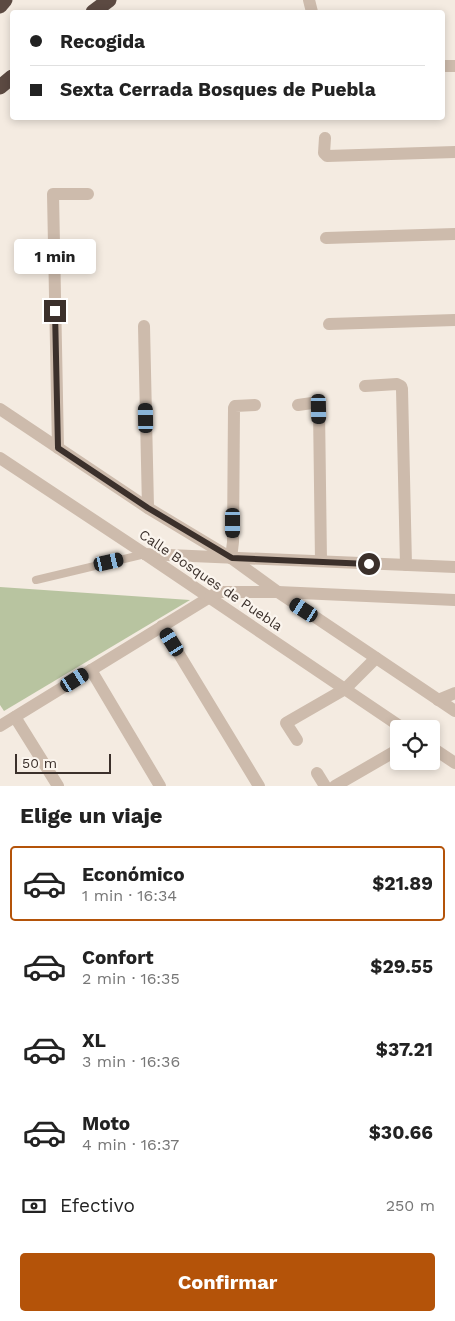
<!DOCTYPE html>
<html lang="es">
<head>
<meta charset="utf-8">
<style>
  :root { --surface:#fff; --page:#f2f2f2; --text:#222; --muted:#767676; --line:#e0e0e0; --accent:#b45309 }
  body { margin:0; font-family:"Work Sans",sans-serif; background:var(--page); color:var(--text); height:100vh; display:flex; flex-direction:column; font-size:19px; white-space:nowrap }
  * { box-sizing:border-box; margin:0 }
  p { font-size:16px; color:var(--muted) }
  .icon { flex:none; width:28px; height:28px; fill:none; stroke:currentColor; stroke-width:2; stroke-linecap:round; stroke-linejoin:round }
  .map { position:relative; height:786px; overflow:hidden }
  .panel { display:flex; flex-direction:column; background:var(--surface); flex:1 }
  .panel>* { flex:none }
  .top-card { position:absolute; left:10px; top:10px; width:435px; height:110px; border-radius:5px; box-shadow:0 2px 8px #0003; display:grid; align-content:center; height:110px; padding:0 20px; background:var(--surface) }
  .fabs { position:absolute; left:390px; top:720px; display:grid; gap:10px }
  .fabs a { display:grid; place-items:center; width:50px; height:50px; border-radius:5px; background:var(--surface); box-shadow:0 2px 8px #0003; font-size:25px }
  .scale { position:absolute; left:15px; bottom:12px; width:96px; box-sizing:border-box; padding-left:5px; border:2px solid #3b302b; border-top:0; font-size:14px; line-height:18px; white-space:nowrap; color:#3b302b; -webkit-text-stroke:4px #fbf5ee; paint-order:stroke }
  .end { position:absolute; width:22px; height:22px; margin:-11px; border:6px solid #3b302b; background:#fff; box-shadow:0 0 0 2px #fff }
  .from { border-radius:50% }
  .bubble { position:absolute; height:35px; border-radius:5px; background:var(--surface); box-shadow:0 2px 8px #0003; font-size:16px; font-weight:700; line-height:35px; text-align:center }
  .car { position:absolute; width:15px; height:30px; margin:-15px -8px; border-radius:6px; box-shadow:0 0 4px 1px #0007; background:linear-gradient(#222 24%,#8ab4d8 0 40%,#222 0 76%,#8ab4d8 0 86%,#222 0) }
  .top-card b { display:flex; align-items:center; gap:18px; height:48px; font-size:19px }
  .top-card b+b { border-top:1px solid var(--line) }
  .top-card i { width:12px; height:12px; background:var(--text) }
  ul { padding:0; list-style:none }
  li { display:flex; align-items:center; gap:15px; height:75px; margin:0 10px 8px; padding:0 10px; border:2px solid transparent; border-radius:5px }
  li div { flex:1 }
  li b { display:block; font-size:19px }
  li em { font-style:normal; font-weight:700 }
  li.active { border-color:var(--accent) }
  li>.icon { width:45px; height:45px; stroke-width:1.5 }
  h2 { padding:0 20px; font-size:22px; line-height:60px }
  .pay { display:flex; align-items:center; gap:12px; height:55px; padding:0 20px; font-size:19px }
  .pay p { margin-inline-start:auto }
  .action { display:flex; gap:10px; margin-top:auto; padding:10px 20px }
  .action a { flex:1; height:58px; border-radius:5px; background:var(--accent); color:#fff; font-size:20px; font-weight:700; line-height:58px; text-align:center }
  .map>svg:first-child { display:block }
  .green { fill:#b8c4a0 }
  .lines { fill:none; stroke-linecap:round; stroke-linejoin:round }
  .service { stroke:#cdbbac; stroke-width:8 }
  .minor { stroke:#cdbbac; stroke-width:12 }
  .tertiary { stroke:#cdbbac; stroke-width:12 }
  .motorway { stroke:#5c4a42; stroke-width:15 }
  .route { stroke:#3b302b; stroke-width:6 }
  .labels { text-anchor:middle; stroke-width:4.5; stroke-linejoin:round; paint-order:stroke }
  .street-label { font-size:14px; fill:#3b302b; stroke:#fbf5ee }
</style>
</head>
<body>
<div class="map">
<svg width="455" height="786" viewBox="0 0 455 786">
  <rect width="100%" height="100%" fill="#f4ebe1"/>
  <polygon class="green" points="0,587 190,600 4,711 0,705"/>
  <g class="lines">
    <polyline class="service" points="36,580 145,554"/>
    <g class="minor">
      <polyline points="309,0 312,12"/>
      <polyline points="442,66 455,66"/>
      <polyline points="325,138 324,153 327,156 455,152"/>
      <polyline points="326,238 455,234"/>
      <polyline points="329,324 455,320"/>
      <polyline points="144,326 148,508"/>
      <polyline points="365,386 397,384 401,386 402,389 406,565"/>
      <polyline points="298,405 312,403 318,405 319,409 321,561"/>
      <polyline points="0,409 148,508 231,558 233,542 234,408 235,406 255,405"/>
      <polyline points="58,448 53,194 88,194"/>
      <polyline points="0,458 145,554"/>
      <polyline points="162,626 259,786"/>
      <polyline points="91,670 160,786"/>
      <polyline points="438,700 455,693"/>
      <polyline points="15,717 58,786"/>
      <polyline points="0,726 210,597"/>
      <polyline points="297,740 286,723 345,689 376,658"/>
      <polyline points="317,773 325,786"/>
      <polyline points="335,786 399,749"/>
    </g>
    <g class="tertiary">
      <polyline points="145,554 404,729"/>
      <polyline points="145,554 455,567"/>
      <polyline points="231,558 278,592 455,711"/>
      <polyline points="210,597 218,592 278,592 455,600"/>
      <polyline points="431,747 455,763"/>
    </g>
    <g class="motorway">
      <polyline points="0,6 5,0"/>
      <polyline points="93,12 109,0"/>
      <polyline points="0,87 12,77"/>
    </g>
  </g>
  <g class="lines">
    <polyline class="route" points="55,311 58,448 148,508 232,558 369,564"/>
  </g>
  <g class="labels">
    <g class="street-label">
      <text transform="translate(211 580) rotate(34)" y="5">Calle Bosques de Puebla</text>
    </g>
  </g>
</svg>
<div class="fabs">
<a><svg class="icon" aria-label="locate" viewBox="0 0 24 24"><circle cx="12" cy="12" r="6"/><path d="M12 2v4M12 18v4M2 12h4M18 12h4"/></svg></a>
</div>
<div class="scale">50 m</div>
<i class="end from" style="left:369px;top:564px"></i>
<i class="end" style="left:55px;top:311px"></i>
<div class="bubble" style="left:14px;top:239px;width:82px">1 min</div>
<i class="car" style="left:319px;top:409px;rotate:179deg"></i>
<i class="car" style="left:146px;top:418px;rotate:359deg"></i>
<i class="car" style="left:233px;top:523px;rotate:180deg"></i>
<i class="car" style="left:109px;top:562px;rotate:77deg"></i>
<i class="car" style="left:304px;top:610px;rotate:303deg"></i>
<i class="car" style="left:172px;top:642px;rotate:328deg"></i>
<i class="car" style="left:75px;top:680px;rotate:58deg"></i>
<div class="top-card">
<b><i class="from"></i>Recogida</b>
<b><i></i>Sexta Cerrada Bosques de Puebla</b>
</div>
</div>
<section class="panel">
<h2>Elige un viaje</h2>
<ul>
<li class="active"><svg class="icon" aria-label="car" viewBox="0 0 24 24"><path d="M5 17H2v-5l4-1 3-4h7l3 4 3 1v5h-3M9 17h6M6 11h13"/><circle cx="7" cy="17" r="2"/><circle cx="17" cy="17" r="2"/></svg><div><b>Económico</b><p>1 min · 16:34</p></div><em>$21.89</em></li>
<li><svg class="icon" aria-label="car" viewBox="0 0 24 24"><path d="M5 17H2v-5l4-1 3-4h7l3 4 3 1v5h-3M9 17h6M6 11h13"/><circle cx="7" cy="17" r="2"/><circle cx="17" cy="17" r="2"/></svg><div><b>Confort</b><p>2 min · 16:35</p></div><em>$29.55</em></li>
<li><svg class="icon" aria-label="car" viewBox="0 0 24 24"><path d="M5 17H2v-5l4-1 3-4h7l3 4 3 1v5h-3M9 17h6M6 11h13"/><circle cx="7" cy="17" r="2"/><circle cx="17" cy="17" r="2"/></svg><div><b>XL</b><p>3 min · 16:36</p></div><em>$37.21</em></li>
<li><svg class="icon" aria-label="car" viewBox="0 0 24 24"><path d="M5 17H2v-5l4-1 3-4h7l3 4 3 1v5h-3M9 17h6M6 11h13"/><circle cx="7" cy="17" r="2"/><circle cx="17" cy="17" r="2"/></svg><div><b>Moto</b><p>4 min · 16:37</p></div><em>$30.66</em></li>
</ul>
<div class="pay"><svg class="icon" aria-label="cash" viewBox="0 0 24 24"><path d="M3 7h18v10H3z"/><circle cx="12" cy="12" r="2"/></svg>Efectivo<p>250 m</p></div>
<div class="action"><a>Confirmar</a></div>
</section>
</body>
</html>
